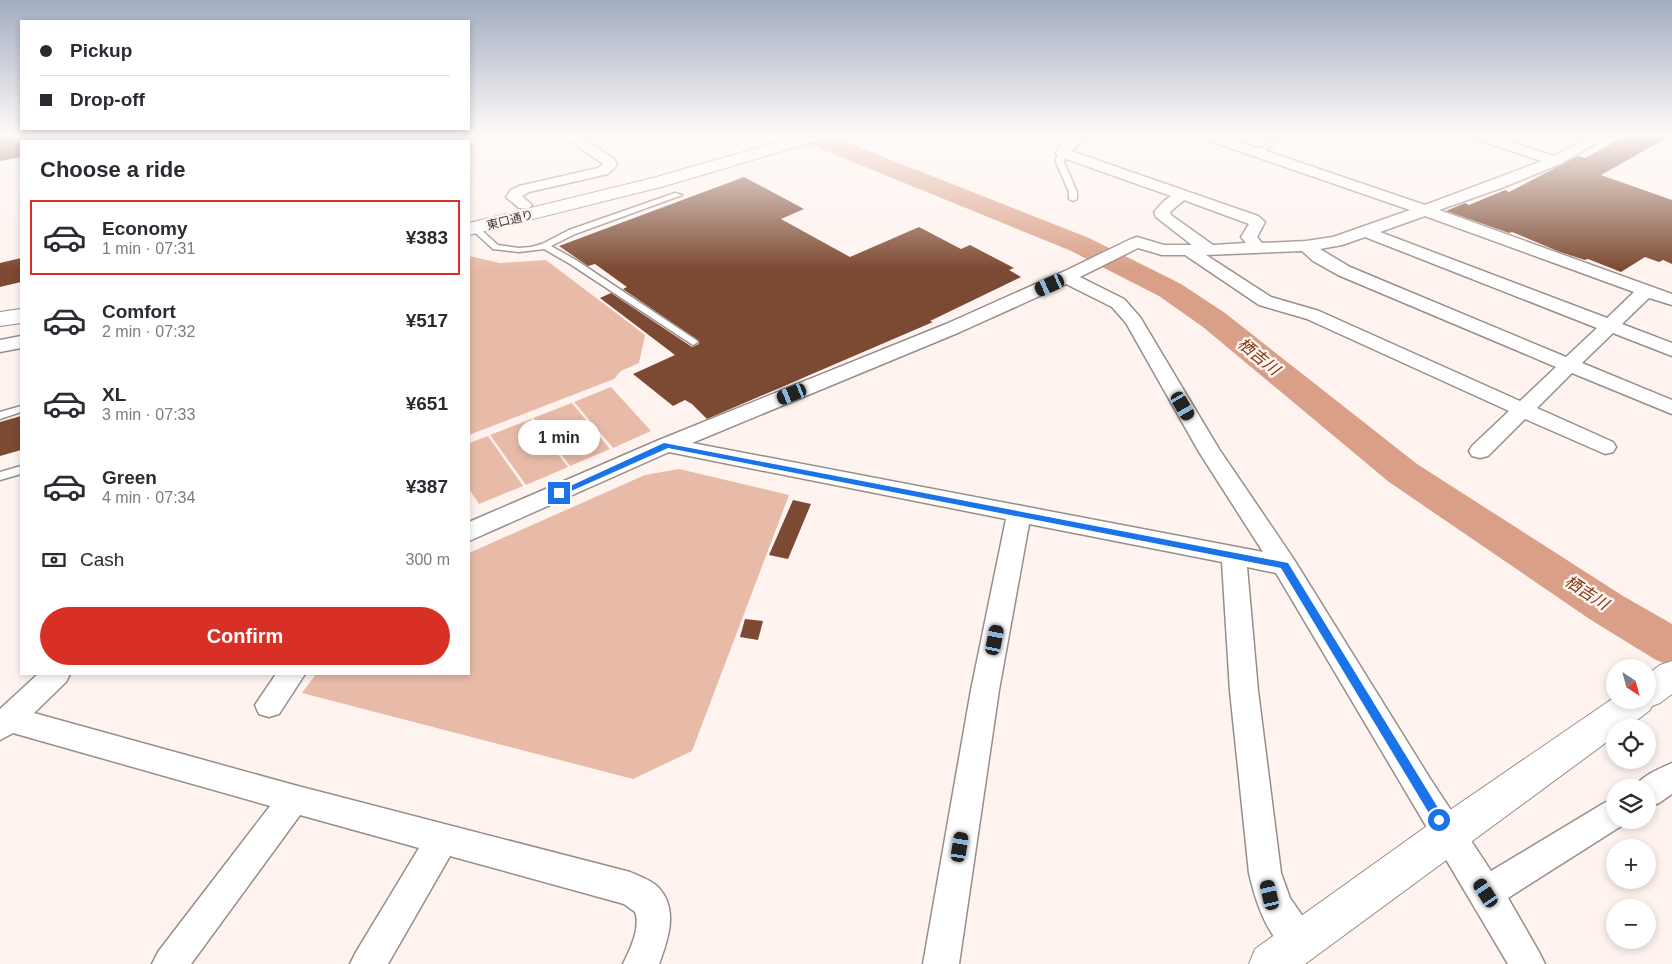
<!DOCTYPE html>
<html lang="en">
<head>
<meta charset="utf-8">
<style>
  :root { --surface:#fff; --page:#f2f2f3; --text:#2b2b33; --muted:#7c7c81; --line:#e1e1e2; --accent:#d93025 }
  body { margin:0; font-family:Arial,"Noto Sans JP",sans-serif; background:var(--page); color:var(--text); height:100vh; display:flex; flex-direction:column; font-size:19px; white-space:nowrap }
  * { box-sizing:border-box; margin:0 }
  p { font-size:16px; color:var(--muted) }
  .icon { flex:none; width:28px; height:28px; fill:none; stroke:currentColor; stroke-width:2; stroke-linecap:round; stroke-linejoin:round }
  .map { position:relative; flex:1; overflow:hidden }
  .details { position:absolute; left:20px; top:140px; width:450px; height:535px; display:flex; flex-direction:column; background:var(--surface); border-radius:0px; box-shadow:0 2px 8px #0003 }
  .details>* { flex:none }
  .top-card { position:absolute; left:20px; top:20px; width:450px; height:110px; border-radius:0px; box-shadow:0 2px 8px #0003; display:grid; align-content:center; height:110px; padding:0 20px; background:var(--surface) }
  .needle { width:32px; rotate:144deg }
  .tools { position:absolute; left:1606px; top:659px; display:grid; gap:10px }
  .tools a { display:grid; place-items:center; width:50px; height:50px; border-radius:50%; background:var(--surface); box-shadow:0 2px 8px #0003; font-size:25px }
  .end { position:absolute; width:22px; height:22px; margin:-11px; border:6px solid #1a73e8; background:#fff; box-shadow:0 0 0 2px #fff }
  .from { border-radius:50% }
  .bubble { position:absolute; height:35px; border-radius:18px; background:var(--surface); box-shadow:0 2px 8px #0003; font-size:16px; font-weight:700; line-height:35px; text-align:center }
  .car { position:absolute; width:15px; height:30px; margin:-15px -8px; border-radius:6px; box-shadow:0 0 4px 1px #0007; background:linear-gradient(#222 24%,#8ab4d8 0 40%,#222 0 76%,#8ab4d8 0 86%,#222 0) }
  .top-card b { display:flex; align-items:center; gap:18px; height:48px; font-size:19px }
  .top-card b+b { border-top:1px solid var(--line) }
  .top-card i { width:12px; height:12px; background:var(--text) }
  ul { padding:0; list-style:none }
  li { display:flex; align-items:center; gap:15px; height:75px; margin:0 10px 8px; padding:0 10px; border:2px solid transparent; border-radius:0px }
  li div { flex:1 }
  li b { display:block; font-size:19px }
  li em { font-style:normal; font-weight:700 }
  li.current { border-color:var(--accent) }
  li>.icon { width:45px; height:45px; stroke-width:1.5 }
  h2 { padding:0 20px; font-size:22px; line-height:60px }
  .pay { display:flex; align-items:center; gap:12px; height:55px; padding:0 20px; font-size:19px }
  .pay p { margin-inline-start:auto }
  .cta { display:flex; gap:10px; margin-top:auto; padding:10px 20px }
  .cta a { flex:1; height:58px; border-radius:30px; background:var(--accent); color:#fff; font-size:20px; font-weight:700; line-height:58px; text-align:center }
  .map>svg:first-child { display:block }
  .green { fill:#e8bba8 }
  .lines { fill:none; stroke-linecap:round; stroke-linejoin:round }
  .river { fill:#d99f87; fill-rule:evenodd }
  .building { fill:#7c4932 }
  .service-casing { stroke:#978d89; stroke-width:3 }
  .minor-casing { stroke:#978d89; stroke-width:3 }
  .tertiary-casing { stroke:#978d89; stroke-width:2 }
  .service { fill:#fff; fill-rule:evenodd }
  .minor { fill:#fff; fill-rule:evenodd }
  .tertiary { fill:#fff; fill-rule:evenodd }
  .route { fill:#1a73e8 }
  .labels { text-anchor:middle; stroke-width:5; stroke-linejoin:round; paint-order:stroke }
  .far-street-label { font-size:12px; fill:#3c3837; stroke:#fef3ef }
  .water-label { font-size:16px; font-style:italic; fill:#793310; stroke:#fef3ef }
</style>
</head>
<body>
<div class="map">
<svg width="1672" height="964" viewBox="0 0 1672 964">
  <rect width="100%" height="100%" fill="#fef3ef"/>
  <g class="green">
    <polygon points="469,256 500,263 546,260 645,335 639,363 621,371 614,379 469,435"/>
    <polygon points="611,387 651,431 613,448 574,402"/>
    <polygon points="572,403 610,449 570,466 533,418"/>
    <polygon points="531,419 568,467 526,485 490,435"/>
    <polygon points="488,436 523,486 479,504 469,489 469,443"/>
    <polygon points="679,469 789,495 692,751 633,779 302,693 316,674 469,674 469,553 645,475"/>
  </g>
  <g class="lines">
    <polygon class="river" points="795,135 828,135 1089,238 1181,284 1225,313 1417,464 1623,596 1672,624 1672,666 1656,660 1591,620 1389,482 1203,327 1159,296 1069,250 799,140"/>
  </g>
  <g class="building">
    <polygon points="0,135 21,135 21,157 0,161"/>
    <polygon points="1628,135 1672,135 1601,175 1672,200 1672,264 1663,260 1659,262 1645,257 1621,272 1588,259 1585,260 1560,252 1512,232 1509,233 1446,211 1465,203 1469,205 1505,190 1509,192 1578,156 1585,158"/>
    <polygon points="744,177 804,209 781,219 850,257 919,227 961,249 970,245 1014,268 1009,270 1021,277 930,321 933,322 707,419 692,404 685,400 673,406 633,374 675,355 600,298 611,293 692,347 699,344 699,341 623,289 627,287 595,264 588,266 559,246"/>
    <polygon points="21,258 21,282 0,287 0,263"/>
    <polygon points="21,416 21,450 0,456 0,422"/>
    <polygon points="793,500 811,504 788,559 769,555"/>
    <polygon points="745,619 763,621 758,640 740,637"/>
  </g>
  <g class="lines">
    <g class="service-casing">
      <g id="service">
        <polygon points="1278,135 1285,135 1261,154 1257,154 1257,152"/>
        <polygon points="1063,151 1066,153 1064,162 1077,192 1077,199 1073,201 1069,199 1069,192 1056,162 1056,158"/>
        <polygon points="675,193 682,195 575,234 551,246 576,260 696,340 698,342 693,345 570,264 544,249 519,252 493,249 470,228 477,226 498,245 519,248 531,247 542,244 569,230"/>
        <polygon points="21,406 21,412 0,419 0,412"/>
        <polygon points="21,466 21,474 0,480 0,472"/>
      </g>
    </g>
    <g class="minor-casing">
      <g id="minor">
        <polygon points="562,135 578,135 614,159 617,165 608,174 529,192 522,196 532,205 529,208 519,208 506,197 511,190 519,186 598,168 603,164"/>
        <path d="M1069 135H1083L1085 139 1071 151 1258 216 1265 222 1257 237 1262 243 1306 241 1333 237 1410 210 1201 138 1199 135H1219L1425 205 1542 161 1471 138 1469 135H1489L1554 156 1593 135H1610L1560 164 1504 187 1439 210 1672 294V305L1649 298 1622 324 1672 343V356L1613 333 1582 363 1672 400V414L1572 373 1537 408 1613 442 1616 447 1613 452 1605 454 1525 419 1488 456 1480 458 1472 456 1469 451 1472 446 1509 411 1307 319 1259 305 1185 255H1162L1138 248 1080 277 1124 299 1140 317 1219 449 1293 558 1431 780 1491 871 1604 803 1615 798V820H1628L1626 823 1508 898 1539 952 1545 964H1508L1276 573 1247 567 1258 691 1281 873 1290 898 1313 931 1318 943 1313 955 1301 960C1270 947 1256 904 1249 873L1230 691 1222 562 1029 524 999 690 959 964H923L971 690 1006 519 669 452 469 541V522L659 440 946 324 1067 270 1131 239 1137 237 1164 245H1192L1156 217 1154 212 1164 201 1171 196 1058 156 1056 153 1060 145 1071 138ZM1184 200 1249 224 1241 237 1246 243 1213 245 1171 215 1170 212ZM1425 216 1634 292 1607 318 1380 232ZM1365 237 1597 328 1566 357 1350 267 1320 249 1342 245ZM1302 251 1313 261 1338 275 1556 367 1520 401 1319 311 1271 297 1206 255ZM1066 284 1112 307 1126 323 1199 452 1263 552 692 443 960 332Z"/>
        <polygon points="21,336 21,348 0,352 0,340"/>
        <path d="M38 674H70L66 682 34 713 294 785 630 872C639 876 651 880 658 887 679 909 668 940 659 964H623C630 949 641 928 635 912L624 904 450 856 388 964H350L356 952 419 848 300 815 191 964H152L158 952 270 806 13 733 0 740V709Z"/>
        <polygon points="276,674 305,674 279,714 269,717 259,714 255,705"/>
        <path d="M1672 763V794L1659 803 1648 807V788H1635C1640 776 1661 768 1672 763Z"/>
      </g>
    </g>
    <g class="tertiary-casing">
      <g id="tertiary">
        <polygon points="181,135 197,135 199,141 183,141"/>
        <polygon points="381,135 398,135 403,141 386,141"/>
        <polygon points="802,135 828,135 826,138 665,186 469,235 469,223 653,178"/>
        <polygon points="21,309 21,323 0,326 0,312"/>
        <polygon points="1672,661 1672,694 1660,703 1652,706 1650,710 1627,728 1615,728 1615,736 1305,964 1249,964 1255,949 1434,821 1615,697 1615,700 1648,700 1648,674 1660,665"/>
      </g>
    </g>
    <use href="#service" class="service"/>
    <use href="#minor" class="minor"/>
    <use href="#tertiary" class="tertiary"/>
  </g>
  <linearGradient id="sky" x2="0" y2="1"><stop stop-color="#a2acc1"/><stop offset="0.5" stop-color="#fffaf8"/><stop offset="1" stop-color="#fffaf8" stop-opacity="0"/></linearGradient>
  <rect width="1672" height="270" fill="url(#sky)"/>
  <polygon class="route" points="664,443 1288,563 1443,816 1444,820 1443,823 1439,825 1435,823 1281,568 668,448 562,495 556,495 555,493"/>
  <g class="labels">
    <g class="far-street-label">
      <text transform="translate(510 220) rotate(-14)" y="4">東口通り</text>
    </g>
    <g class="water-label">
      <text transform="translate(1259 356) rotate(39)" y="6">栖吉川</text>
      <text transform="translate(1587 592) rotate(33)" y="6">栖吉川</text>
    </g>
  </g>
</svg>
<div class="tools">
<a><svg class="needle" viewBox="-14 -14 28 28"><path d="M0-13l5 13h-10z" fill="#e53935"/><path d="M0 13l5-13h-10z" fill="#7c7c81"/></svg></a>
<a><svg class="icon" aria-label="locate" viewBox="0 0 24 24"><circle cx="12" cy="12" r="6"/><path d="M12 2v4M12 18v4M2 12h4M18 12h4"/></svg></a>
<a><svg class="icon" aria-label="layers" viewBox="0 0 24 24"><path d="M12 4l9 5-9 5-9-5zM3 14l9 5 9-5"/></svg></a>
<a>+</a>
<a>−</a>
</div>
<i class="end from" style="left:1439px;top:820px"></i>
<i class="end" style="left:559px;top:493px"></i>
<div class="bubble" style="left:518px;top:420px;width:82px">1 min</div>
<i class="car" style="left:1050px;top:285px;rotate:246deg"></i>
<i class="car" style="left:792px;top:394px;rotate:248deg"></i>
<i class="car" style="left:1183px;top:406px;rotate:150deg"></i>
<i class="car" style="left:995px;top:640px;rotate:11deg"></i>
<i class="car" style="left:960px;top:847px;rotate:9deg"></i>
<i class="car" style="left:1486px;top:893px;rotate:327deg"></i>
<i class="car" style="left:1270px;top:895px;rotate:347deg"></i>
<div class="top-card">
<b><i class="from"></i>Pickup</b>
<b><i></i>Drop-off</b>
</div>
<section class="details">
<h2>Choose a ride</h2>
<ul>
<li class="current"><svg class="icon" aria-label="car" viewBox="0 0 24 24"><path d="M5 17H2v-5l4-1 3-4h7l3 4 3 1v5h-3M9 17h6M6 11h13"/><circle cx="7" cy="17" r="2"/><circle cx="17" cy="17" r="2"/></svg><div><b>Economy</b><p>1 min · 07:31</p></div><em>¥383</em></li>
<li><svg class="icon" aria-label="car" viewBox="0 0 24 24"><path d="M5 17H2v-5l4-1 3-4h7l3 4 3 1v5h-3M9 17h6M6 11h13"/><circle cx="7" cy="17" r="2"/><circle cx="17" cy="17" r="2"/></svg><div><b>Comfort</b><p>2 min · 07:32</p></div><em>¥517</em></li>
<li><svg class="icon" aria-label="car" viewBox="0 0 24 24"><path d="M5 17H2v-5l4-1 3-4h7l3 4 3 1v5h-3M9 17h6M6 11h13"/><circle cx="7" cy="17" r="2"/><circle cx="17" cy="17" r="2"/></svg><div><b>XL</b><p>3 min · 07:33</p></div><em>¥651</em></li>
<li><svg class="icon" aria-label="car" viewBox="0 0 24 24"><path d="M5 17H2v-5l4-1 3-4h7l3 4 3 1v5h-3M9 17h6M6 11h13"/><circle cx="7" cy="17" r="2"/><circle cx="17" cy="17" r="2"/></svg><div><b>Green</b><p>4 min · 07:34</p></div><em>¥387</em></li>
</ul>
<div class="pay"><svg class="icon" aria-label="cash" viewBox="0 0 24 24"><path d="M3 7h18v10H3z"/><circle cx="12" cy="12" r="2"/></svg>Cash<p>300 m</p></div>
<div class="cta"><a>Confirm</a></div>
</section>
</div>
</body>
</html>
